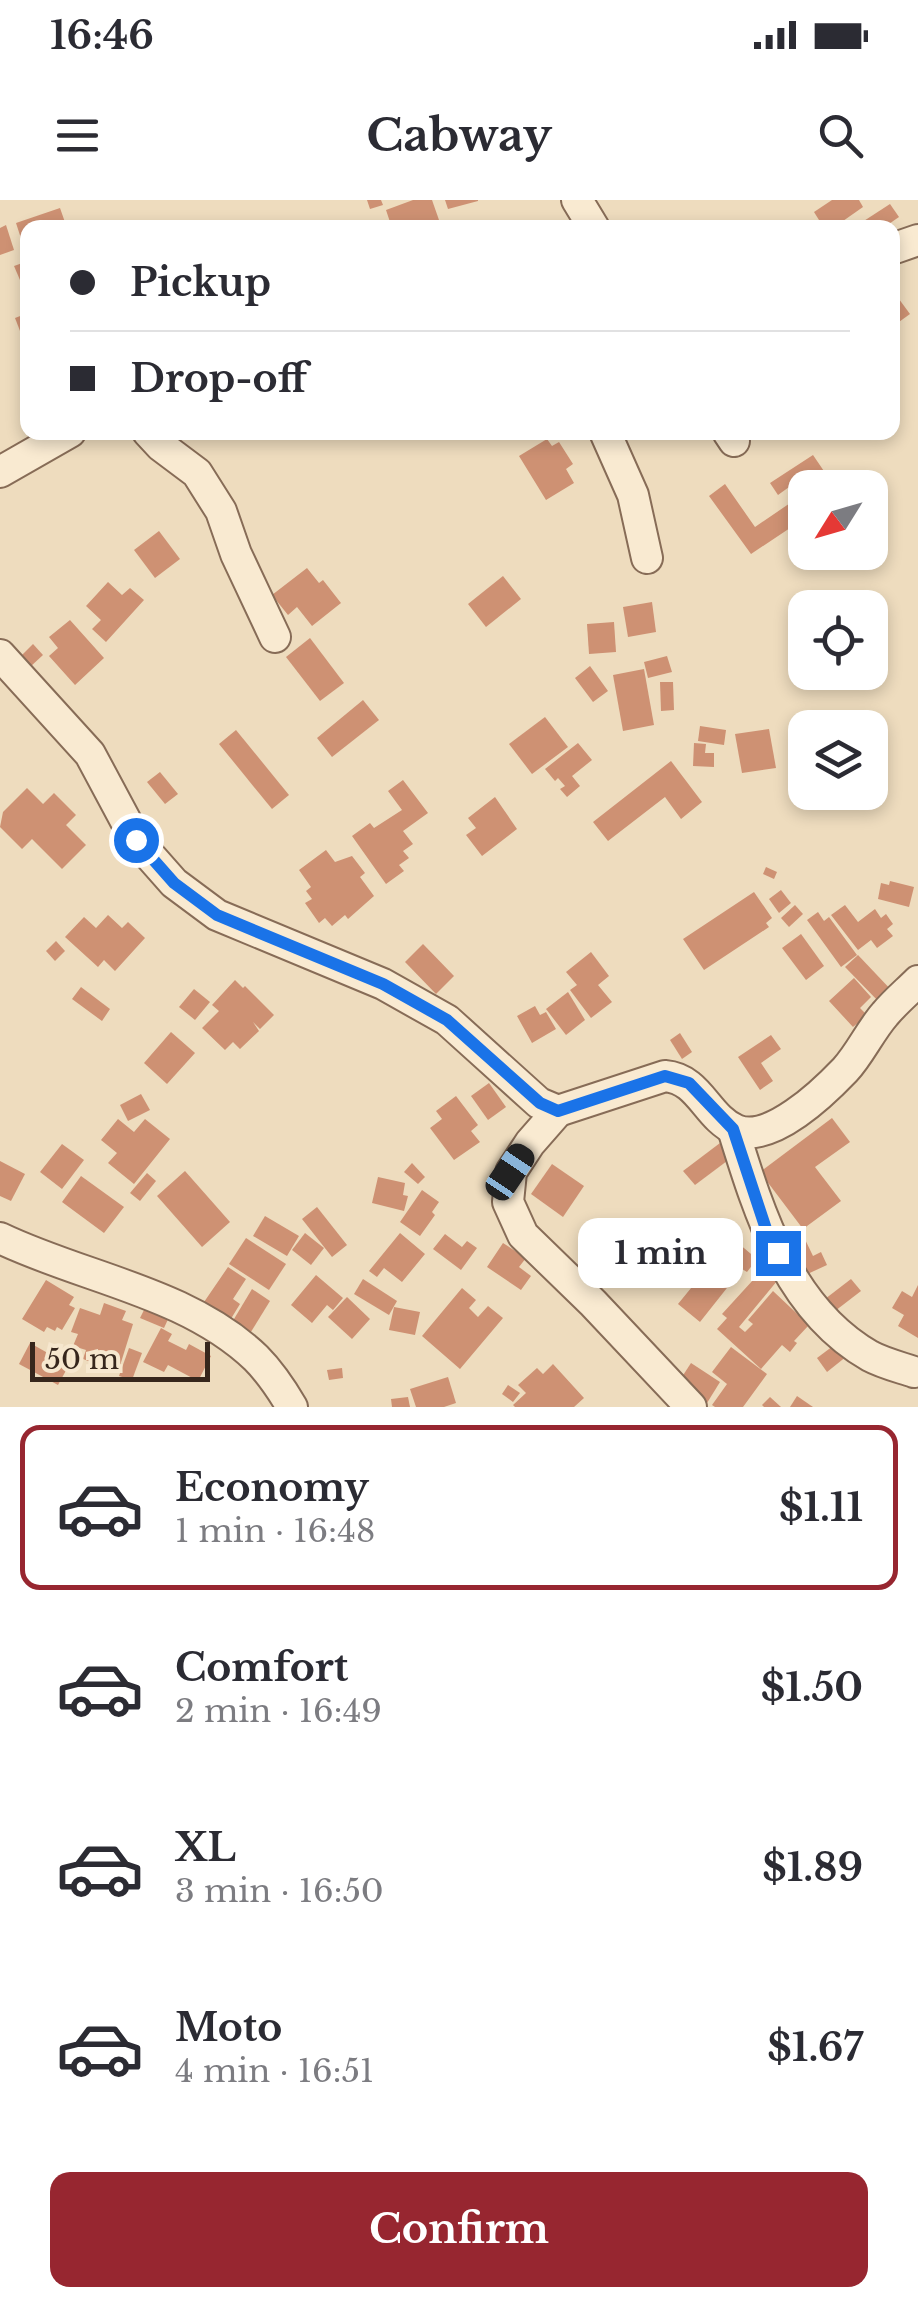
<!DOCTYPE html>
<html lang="en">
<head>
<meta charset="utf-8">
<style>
  :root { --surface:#fff; --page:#f2f2f3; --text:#2b2b33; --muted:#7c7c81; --line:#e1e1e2; --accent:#972630 }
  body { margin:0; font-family:"Libre Baskerville",serif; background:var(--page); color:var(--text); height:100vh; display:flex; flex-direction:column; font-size:38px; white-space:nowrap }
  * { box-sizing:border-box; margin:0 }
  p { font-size:32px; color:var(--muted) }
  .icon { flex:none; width:55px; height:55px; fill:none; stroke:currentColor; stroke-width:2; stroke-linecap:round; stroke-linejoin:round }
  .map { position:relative; height:1207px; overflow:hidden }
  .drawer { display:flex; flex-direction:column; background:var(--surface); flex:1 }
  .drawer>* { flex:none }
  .guide { position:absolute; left:20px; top:20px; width:880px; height:220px; border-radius:20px; box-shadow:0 5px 15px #0003; display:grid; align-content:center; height:220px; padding:0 50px; background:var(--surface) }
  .needle { width:65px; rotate:233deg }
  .controls { position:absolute; left:788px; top:270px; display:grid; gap:20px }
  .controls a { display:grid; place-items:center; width:100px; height:100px; border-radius:20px; background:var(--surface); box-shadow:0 5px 15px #0003; font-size:50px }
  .scale { position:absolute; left:30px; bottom:25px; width:180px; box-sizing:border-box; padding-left:10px; border:5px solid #36261c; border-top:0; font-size:28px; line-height:35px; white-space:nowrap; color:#36261c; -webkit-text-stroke:8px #f6e7ce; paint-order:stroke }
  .end { position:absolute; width:45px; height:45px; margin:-22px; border:12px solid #1a73e8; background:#fff; box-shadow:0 0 0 5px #fff }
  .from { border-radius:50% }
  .bubble { position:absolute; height:70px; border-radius:20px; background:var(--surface); box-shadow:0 5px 15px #0003; font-size:32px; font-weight:700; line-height:70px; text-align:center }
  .car { position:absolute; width:30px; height:60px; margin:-30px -15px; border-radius:12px; box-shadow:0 0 8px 2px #0007; background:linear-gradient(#222 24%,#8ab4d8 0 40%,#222 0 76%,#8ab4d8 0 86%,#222 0) }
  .guide b { display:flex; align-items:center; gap:35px; height:95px; font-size:38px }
  .guide b+b { border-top:2px solid var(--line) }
  .guide i { width:25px; height:25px; background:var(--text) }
  ul { padding:18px 0 0; list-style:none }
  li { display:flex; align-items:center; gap:30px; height:165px; margin:0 20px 15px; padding:0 30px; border:5px solid transparent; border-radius:20px }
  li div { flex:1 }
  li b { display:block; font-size:38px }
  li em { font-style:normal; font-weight:700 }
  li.selected { border-color:var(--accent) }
  li>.icon { width:90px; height:90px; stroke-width:1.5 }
  .action { display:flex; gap:20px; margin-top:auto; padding:20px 50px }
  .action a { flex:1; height:115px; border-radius:20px; background:var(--accent); color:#fff; font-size:40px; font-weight:700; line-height:115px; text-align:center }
  .status { display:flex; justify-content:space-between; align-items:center; height:70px; padding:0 50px; background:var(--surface); direction:ltr }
  .status svg { height:28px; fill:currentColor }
  header { display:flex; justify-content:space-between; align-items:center; height:130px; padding:0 50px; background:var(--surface); font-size:45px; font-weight:700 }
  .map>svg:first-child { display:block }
  .building { fill:#ce9173 }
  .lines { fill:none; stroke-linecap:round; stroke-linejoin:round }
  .street-casing { stroke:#876c57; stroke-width:34 }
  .street { stroke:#f9ead1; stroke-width:30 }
  .route { stroke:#1a73e8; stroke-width:12 }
</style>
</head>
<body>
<div class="status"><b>16:46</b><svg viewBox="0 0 49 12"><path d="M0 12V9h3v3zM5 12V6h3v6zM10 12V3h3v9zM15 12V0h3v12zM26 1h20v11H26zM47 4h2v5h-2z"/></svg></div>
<header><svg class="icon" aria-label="menu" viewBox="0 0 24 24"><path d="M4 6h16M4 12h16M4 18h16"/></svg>Cabway<svg class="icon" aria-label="search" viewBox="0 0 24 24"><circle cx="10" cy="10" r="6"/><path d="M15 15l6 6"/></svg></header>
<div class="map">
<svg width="918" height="1207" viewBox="0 0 918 1207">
  <rect width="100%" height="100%" fill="#eedcbe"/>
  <g class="building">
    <polygon points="367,0 381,0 383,5 370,9"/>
    <polygon points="413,0 432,0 439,20 416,28 392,28 386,10"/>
    <polygon points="445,0 478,0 478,1 448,9"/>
    <polygon points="832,0 859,0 863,7 833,28 824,28 814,12"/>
    <polygon points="890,4 899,17 883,28 853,28"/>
    <polygon points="60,8 67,28 28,28 27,57 16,23"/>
    <polygon points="6,25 14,50 0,55 0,28"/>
    <polygon points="28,61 28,77 20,80 14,66"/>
    <polygon points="896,95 910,114 892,127 892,97"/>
    <polygon points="28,113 28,149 27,149 15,118"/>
    <polygon points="547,239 552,246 559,242 573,264 566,269 574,283 546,300 519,256"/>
    <polygon points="813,255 830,280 818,288 805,288 805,296 796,282 778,295 770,283"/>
    <polygon points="725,284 755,327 799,297 805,305 805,318 751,354 709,296"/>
    <polygon points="159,331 180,359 155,378 134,350"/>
    <polygon points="307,368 319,383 323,380 341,403 312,426 297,407 288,415 272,395"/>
    <polygon points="503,376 521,399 486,427 468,404"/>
    <polygon points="108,382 122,395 130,388 144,400 106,442 92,429 101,420 86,406"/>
    <polygon points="652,402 656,432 628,437 623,407"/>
    <polygon points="70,420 104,458 75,485 49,456 58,448 49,437"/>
    <polygon points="614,422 616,452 589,454 587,424"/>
    <polygon points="310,438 344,483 320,501 286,457"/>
    <polygon points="33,444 43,455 30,467 20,457"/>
    <polygon points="667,456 672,472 648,478 644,462"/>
    <polygon points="590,466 608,491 593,502 575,478"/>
    <polygon points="644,469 654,525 623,531 613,475"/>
    <polygon points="660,482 673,482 674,510 661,511"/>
    <polygon points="363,500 379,520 332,557 317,538"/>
    <polygon points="545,517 568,547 532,574 509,544"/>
    <polygon points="700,526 726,530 724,545 698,541"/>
    <polygon points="769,529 776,568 742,573 735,534"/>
    <polygon points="236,530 289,595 272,609 219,544"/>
    <polygon points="578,543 592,560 572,576 580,586 567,597 560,589 565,586 558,578 555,581 545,569"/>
    <polygon points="694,543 706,544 705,553 714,553 714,567 693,566"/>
    <polygon points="671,561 702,602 681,619 665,597 608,641 593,622"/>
    <polygon points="160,572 178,594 165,604 147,582"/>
    <polygon points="403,580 428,613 403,631 413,644 403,651 409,658 399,665 404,671 386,684 352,636 370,623 374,628 402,610 388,591"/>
    <polygon points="27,588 43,604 54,593 76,615 66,625 86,645 62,669 32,639 22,649 0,627 3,612"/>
    <polygon points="495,597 517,629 482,656 466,635 476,628 468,618"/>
    <polygon points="326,650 335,662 352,656 365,673 360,677 374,696 348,719 345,715 332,726 325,718 319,723 305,703 312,699 306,691 311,687 299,670"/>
    <polygon points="766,667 777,672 774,679 763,674"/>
    <polygon points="890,681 914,687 909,707 878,699 881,683 889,685"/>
    <polygon points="781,690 791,703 779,713 769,699"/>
    <polygon points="754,692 772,718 766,723 769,727 704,770 683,739"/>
    <polygon points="795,705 803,714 789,727 781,718"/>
    <polygon points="845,705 858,722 875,709 881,718 886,714 893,724 887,729 893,736 877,748 871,740 858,750 831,715"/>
    <polygon points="818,712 824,721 829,717 857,755 841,767 807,720"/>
    <polygon points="108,715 122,728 128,722 145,738 115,771 104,760 98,767 65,737 84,717 96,728"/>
    <polygon points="801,734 824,766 806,780 782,748"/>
    <polygon points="56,741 65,751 55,761 46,751"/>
    <polygon points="423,744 454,776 436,794 405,762"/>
    <polygon points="591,752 609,776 598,785 612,802 591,818 570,790 577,785 566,772"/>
    <polygon points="858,755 894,793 881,804 845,767"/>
    <polygon points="854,778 871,797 860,808 867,815 853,827 829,801"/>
    <polygon points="235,780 243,788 245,786 274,815 260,829 253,822 259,831 240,849 233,842 225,850 202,828 219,811 212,805"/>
    <polygon points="81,787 110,809 102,821 72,799"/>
    <polygon points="194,789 210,802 195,820 179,807"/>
    <polygon points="568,792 585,820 566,835 546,809"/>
    <polygon points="535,806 540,815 546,812 556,829 532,843 517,816"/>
    <polygon points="171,832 195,853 167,884 144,863"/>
    <polygon points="680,833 692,852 682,859 670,840"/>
    <polygon points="771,835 781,849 761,863 773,881 760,890 738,857"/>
    <polygon points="489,883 506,907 488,920 471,896"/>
    <polygon points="141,894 150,910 128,921 120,905"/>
    <polygon points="456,896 478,925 471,931 480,942 454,960 430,928 442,919 436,911"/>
    <polygon points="832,918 850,942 815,967 841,1001 803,1029 760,972"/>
    <polygon points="118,919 134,932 145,919 170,939 134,984 108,963 117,953 101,940"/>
    <polygon points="720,943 731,958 695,985 683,971"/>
    <polygon points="62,944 84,960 62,989 40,972"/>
    <polygon points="0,961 25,974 11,1001 0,996"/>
    <polygon points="412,963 425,977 418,984 404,972"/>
    <polygon points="552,964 584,986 563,1017 531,994"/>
    <polygon points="185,971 230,1022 202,1047 157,996"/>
    <polygon points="147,973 156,981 140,1001 130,993"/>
    <polygon points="81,976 124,1007 104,1033 62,1002"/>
    <polygon points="378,977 405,983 403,995 408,996 404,1011 372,1003"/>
    <polygon points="422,990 439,1002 432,1012 435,1015 420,1036 400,1022"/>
    <polygon points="317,1007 347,1045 332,1057 302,1019"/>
    <polygon points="265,1016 299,1036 287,1056 253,1036"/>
    <polygon points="630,1020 644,1038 609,1065 594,1047"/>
    <polygon points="800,1029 813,1056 821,1052 827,1065 801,1077 783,1037"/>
    <polygon points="305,1033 324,1048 311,1065 292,1050"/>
    <polygon points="400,1033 425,1054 402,1082 384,1068 377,1077 369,1071"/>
    <polygon points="445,1034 462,1047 467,1041 477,1048 461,1070 433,1049"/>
    <polygon points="246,1038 286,1064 269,1090 229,1064"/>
    <polygon points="732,1038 757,1059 747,1072 742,1069 700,1122 678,1104"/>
    <polygon points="503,1043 526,1058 519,1067 531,1076 521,1090 487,1067"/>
    <polygon points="228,1067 246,1079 233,1099 240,1104 229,1122 202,1105"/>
    <polygon points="764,1068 777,1081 739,1127 745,1132 753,1124 748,1120 773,1091 809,1125 794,1141 797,1143 790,1152 782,1145 761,1169 717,1129 727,1118 722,1114"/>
    <polygon points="316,1075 343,1098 333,1110 327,1105 312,1123 291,1105"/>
    <polygon points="363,1079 397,1101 389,1115 354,1094"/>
    <polygon points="851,1079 861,1091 835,1111 825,1099"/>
    <polygon points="46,1080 74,1097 69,1105 75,1108 62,1130 57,1127 55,1131 47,1127 44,1132 22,1119"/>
    <polygon points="918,1085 918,1138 898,1126 904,1115 892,1108 902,1091 912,1097"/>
    <polygon points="462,1088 476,1100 469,1108 478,1117 488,1106 503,1118 460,1169 422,1136"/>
    <polygon points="252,1089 270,1101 249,1135 231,1124"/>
    <polygon points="347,1097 370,1119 352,1139 328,1117"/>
    <polygon points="104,1103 126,1111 122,1120 133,1124 118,1172 83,1159 86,1150 73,1146 78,1134 71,1132 80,1108 100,1115"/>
    <polygon points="147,1104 170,1115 164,1128 140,1118"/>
    <polygon points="394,1107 420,1112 415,1135 389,1130"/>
    <polygon points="161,1128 172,1134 168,1141 186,1150 189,1144 211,1156 198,1181 168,1165 164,1172 143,1162"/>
    <polygon points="30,1143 69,1165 58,1185 19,1164"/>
    <polygon points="837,1143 847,1156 827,1172 817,1158"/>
    <polygon points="731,1147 767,1174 743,1207 715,1207 712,1205 727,1184 712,1172"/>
    <polygon points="129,1148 142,1153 132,1180 119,1176"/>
    <polygon points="691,1163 720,1182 707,1203 678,1183"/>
    <polygon points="553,1164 584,1198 574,1207 515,1207 513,1205 526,1193 518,1185 537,1168 543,1174"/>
    <polygon points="342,1168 343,1178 329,1180 327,1170"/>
    <polygon points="448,1177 456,1203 444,1207 416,1207 410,1189"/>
    <polygon points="508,1185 520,1193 513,1202 502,1194"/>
    <polygon points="797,1196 813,1207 790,1207"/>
    <polygon points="408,1197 410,1207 392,1207 391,1199"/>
    <polygon points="770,1197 781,1207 764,1207 762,1205"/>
  </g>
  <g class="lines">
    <g class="street-casing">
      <g id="street">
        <polyline points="577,0 594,28"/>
        <polyline points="892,49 918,40"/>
        <polyline points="148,232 161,246 197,273 221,311 236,354 275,437"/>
        <polyline points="605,232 633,295 647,358"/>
        <polyline points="728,232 734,241"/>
        <polyline points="0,272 70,232"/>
        <path d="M0 455 90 554 136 640 174 683 217 715 383 784 447 820 539 903 558 911 665 876C700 879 706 917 736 930 770 944 823 893 845 870 860 854 870 831 885 814 895 802 907 792 918 781"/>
        <polyline points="558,911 530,943 511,972 508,1002 523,1035 593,1103 691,1207"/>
        <path d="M733 929C759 1013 788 1109 870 1156 883 1163 899 1167 914 1172"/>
        <path d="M0 1038C83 1078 187 1092 256 1158 270 1172 282 1190 292 1207"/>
      </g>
    </g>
    <use href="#street" class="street"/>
  </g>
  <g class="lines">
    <polyline class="route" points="136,640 174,683 217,715 383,784 447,820 540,903 558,911 665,876 689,883 733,929 766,1029 778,1053"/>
  </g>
</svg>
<div class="controls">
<a><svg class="needle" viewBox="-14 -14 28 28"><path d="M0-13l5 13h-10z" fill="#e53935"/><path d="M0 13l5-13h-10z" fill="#7c7c81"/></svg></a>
<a><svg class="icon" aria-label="locate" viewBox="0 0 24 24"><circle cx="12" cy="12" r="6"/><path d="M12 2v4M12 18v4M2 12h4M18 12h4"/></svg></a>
<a><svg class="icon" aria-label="layers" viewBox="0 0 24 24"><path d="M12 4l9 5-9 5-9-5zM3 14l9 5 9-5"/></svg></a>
</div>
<div class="scale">50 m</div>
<i class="end from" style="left:136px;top:640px"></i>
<i class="end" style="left:778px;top:1053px"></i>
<div class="bubble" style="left:578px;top:1018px;width:165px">1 min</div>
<i class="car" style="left:510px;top:972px;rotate:34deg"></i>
<div class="guide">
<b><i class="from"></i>Pickup</b>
<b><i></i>Drop-off</b>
</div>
</div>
<section class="drawer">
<ul>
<li class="selected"><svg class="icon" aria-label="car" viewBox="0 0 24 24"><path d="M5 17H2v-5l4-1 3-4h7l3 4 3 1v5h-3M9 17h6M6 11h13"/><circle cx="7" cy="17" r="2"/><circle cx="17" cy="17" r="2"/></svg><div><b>Economy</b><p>1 min · 16:48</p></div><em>$1.11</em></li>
<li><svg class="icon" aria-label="car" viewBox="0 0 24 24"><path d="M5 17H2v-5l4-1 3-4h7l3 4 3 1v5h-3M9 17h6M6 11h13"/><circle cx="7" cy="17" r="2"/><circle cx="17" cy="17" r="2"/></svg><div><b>Comfort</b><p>2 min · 16:49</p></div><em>$1.50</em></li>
<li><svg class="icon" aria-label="car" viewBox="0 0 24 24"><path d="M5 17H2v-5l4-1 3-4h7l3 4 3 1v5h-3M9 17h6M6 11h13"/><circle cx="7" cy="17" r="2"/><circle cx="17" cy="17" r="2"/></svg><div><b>XL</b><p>3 min · 16:50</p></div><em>$1.89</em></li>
<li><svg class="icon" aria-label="car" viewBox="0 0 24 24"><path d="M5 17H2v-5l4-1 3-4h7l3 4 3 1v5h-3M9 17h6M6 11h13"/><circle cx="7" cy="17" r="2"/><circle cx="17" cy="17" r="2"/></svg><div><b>Moto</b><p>4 min · 16:51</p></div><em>$1.67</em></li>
</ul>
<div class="action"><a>Confirm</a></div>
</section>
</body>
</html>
